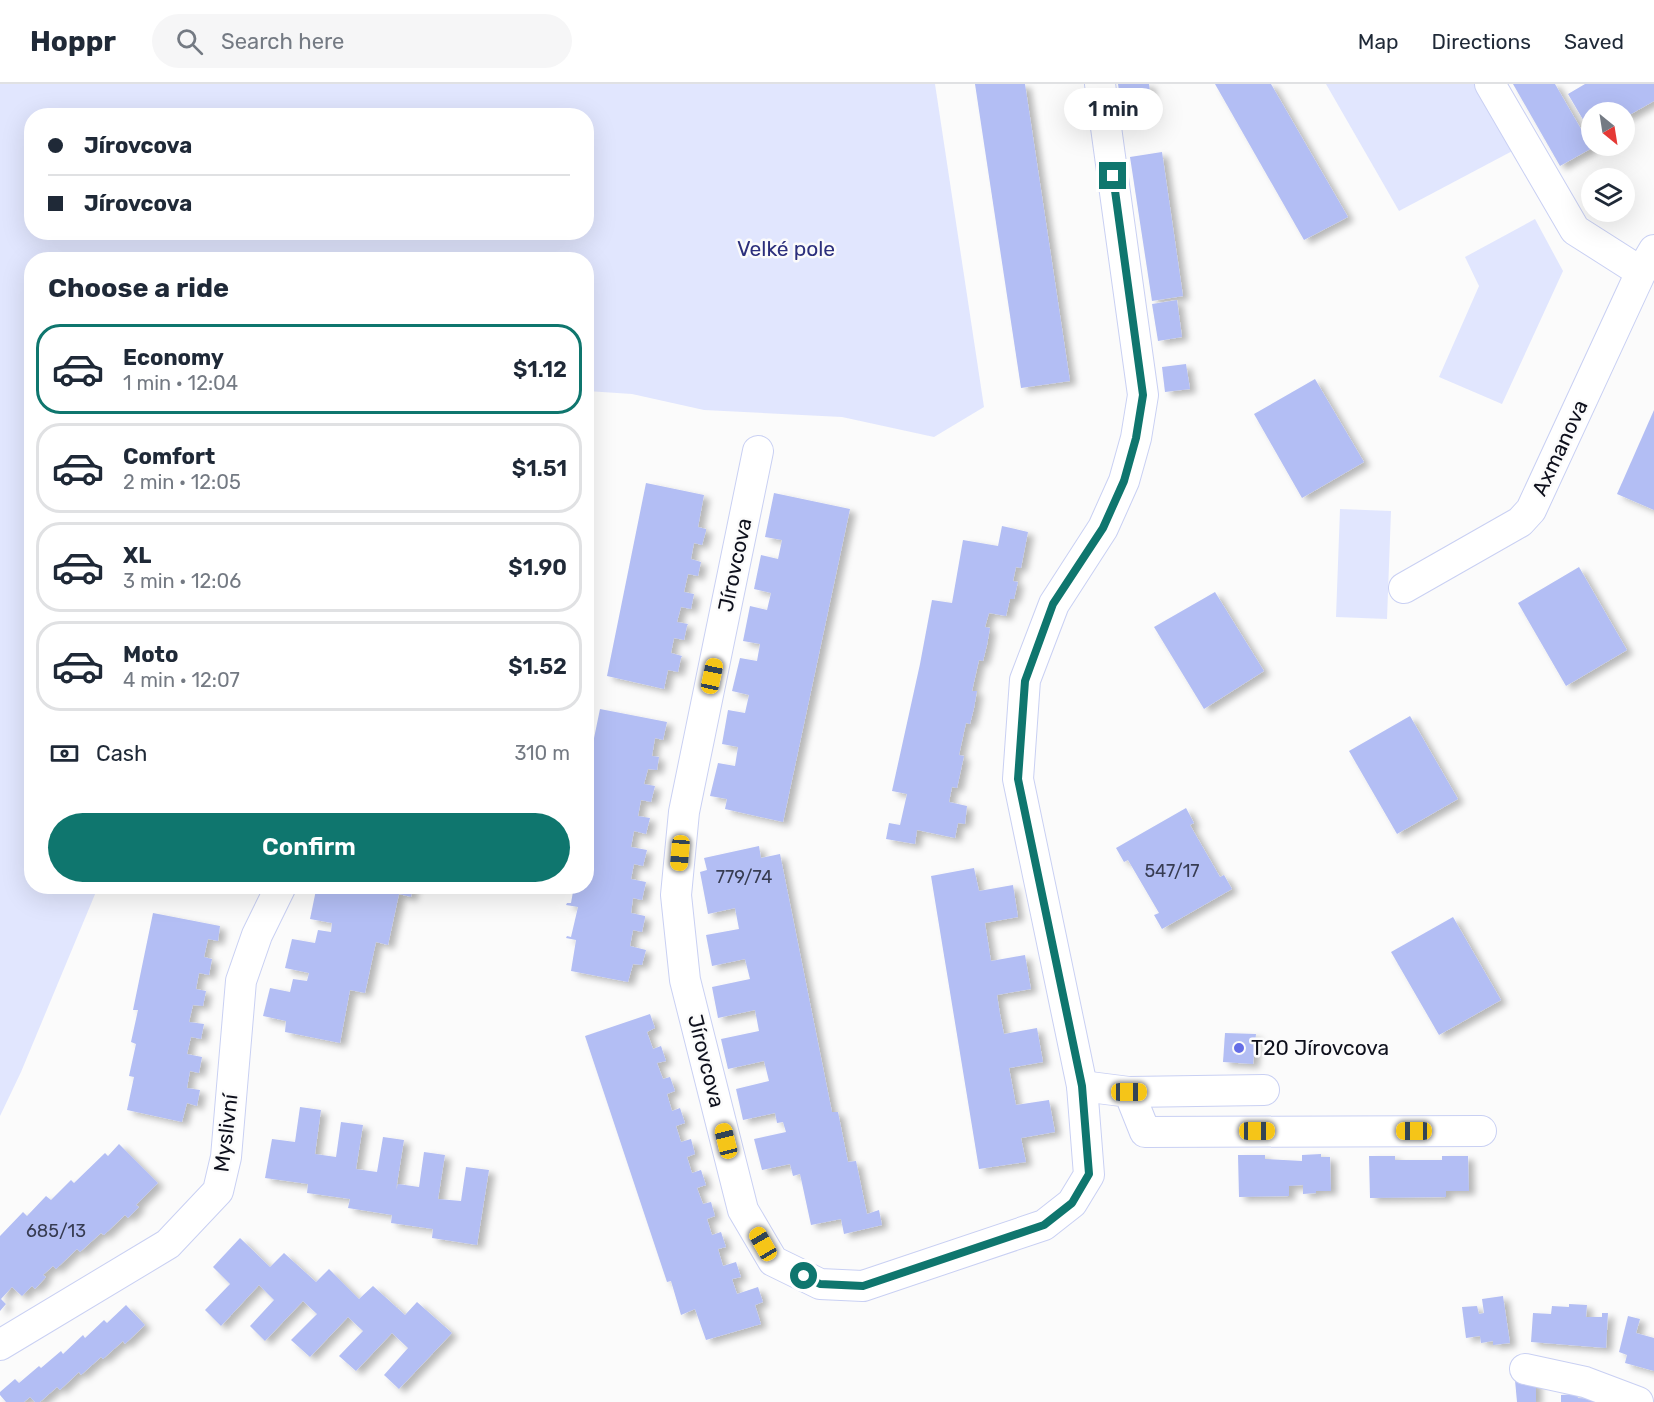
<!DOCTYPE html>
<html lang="en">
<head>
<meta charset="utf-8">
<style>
  :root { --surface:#fff; --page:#f6f6f7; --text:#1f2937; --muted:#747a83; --line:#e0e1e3; --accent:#0f766e }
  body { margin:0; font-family:Rubik,sans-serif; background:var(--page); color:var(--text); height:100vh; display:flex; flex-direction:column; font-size:22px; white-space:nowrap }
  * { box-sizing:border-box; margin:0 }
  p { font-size:20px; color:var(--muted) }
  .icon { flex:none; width:33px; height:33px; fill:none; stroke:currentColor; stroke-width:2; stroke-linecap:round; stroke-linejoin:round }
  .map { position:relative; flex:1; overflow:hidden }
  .drawer { position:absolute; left:24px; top:168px; width:570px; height:642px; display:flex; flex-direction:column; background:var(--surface); border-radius:24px; box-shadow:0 6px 24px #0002 }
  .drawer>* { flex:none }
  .guide { position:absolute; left:24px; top:24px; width:570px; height:132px; border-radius:24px; box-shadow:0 6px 24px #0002; display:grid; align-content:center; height:132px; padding:0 24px; background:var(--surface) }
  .needle { width:39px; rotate:150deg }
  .buttons { position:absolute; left:1581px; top:18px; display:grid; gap:12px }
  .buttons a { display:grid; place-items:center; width:54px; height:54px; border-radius:50%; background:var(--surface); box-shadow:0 6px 24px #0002; font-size:30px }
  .end { position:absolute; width:27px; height:27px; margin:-14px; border:8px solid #0f766e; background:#fff; box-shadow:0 0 0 3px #fff }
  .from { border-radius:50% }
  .bubble { position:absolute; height:42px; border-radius:21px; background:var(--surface); box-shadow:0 6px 24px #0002; font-size:20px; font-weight:600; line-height:42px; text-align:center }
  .car { position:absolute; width:18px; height:36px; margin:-18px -9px; border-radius:8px; box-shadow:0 0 4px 2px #0007; background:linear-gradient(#f5c518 24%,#345 0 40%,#f5c518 0 76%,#345 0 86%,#f5c518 0) }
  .guide b { display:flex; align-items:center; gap:21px; height:57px; font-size:22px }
  .guide b+b { border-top:2px solid var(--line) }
  .guide i { width:15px; height:15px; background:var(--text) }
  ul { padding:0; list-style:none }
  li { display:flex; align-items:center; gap:18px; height:90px; margin:0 12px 9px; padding:0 12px; border:3px solid var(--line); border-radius:24px }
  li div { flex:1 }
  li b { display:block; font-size:22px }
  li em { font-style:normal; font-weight:600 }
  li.selected { border-color:var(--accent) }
  li>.icon { width:54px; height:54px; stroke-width:1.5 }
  h2 { padding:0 24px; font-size:27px; line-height:72px }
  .pay { display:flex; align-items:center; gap:15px; height:66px; padding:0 24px; font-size:22px }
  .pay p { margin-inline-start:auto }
  .cta { display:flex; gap:12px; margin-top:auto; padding:12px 24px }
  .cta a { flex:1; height:69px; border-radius:36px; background:var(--accent); color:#fff; font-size:24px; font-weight:600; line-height:69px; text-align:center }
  header { display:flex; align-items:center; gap:36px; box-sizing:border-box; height:84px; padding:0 30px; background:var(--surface); border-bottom:2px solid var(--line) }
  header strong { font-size:28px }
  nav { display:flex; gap:33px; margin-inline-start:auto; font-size:21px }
  .search { width:420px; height:54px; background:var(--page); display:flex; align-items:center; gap:15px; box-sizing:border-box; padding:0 21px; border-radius:33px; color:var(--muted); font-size:22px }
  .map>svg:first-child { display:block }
  .green { fill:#e1e6fe; fill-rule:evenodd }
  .building { fill:#b3bef4; filter:url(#shadow) }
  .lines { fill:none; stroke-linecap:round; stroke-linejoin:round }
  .minor-casing { stroke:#c9d0f3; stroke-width:32 }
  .minor { stroke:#fff; stroke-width:30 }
  .route { stroke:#0f766e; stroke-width:8 }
  .poi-dot { fill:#646de6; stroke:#fbfbfb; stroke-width:2 }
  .labels { text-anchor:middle; stroke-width:5; stroke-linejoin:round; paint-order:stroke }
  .number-label { font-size:18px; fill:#373c52 }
  .park-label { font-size:21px; fill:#2c2f7c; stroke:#fbfbfb }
  .street-label { font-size:21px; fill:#0e101c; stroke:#fbfbfb }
  .poi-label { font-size:21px; fill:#0e101c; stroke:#fbfbfb; text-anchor:start }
</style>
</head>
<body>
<header>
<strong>Hoppr</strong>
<div class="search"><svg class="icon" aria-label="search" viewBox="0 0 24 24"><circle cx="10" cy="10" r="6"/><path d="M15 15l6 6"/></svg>Search here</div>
<nav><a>Map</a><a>Directions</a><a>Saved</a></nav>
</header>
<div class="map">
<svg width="1654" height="1318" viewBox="0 0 1654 1318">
  <defs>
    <filter id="shadow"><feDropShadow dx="6" dy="4" stdDeviation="3" flood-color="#0004"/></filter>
  </defs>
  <rect width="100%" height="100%" fill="#fbfbfb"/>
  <g class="green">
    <path d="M0 0H935L984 323 934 353 842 333 704 326 632 310 587 307 586 176H32V802L98 803 21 988 0 1032ZM32 32H586V148H32Z"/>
    <polygon points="1326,0 1485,0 1518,64 1399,127"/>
    <polygon points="1535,135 1563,187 1502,320 1439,293 1479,202 1465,173"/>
    <polygon points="1340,425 1391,427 1387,535 1336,533"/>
  </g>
  <g class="building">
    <polygon points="975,0 1025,0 1070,297 1021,304"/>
    <polygon points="1118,0 1149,0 1153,28 1123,33"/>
    <polygon points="1215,0 1271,0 1348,133 1304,156"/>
    <polygon points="1513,0 1555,0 1592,64 1560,82"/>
    <polygon points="1585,0 1654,0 1654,17 1624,34 1624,28 1592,28 1592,51 1568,10"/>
    <polygon points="1162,68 1183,212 1152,217 1130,73"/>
    <polygon points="1177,216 1182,253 1158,257 1152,220"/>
    <polygon points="1186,280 1190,305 1165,308 1162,283"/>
    <polygon points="1315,295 1364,378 1302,414 1254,330"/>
    <polygon points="1654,326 1654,426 1617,410"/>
    <polygon points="646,399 704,411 698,443 706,445 706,447 702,461 694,459 691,475 701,478 698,492 688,490 684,508 694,510 691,525 681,523 677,538 688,540 687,542 684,556 674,554 671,569 682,572 681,574 678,588 668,586 664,605 607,592"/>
    <polygon points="774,409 850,425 783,738 725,725 727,715 710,712 718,679 735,682 738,663 722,660 728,626 745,629 749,611 732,607 740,574 757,577 760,560 743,557 750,522 767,526 771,509 754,505 761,471 778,475 782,456 765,453"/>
    <polygon points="1002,442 1028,448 1021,484 1016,483 1013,497 1018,498 1014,515 1010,515 1006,532 989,529 985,543 990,544 987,561 983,577 979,576 972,607 977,607 974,624 970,640 966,639 959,671 964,672 957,704 952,703 949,718 967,722 965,740 958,739 955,754 917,746 915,760 886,755 889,739 900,741 907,710 892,707 920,580 932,516 952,519 963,456 998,462"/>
    <polygon points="1579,483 1627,566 1566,602 1518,519"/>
    <polygon points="1215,508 1264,587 1204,625 1154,543"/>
    <polygon points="600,625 667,638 663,656 655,654 652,672 659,673 657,686 648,685 644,700 655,702 651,718 641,716 638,732 650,734 646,750 634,747 631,763 647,766 643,782 634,780 631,795 646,798 642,816 633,814 631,829 645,832 645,834 642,848 633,846 630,862 646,866 642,881 633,880 628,898 571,887 576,856 566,854 567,852 571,853 578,823 566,821 567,819 571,819 574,802 586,802 586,693"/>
    <polygon points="1410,632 1458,715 1397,750 1349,667"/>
    <polygon points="1186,724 1194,739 1190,741 1220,793 1224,791 1232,805 1162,845 1154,831 1159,829 1128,776 1124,778 1116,764"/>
    <polygon points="759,762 761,774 780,770 832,1028 838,1028 848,1078 856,1077 867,1130 879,1126 882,1141 844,1150 841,1135 811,1141 800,1090 793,1092 790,1080 762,1086 754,1055 786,1048 783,1038 777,1039 775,1029 743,1036 736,1005 769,997 764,977 728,985 721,955 759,947 755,926 718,934 712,903 750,895 745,875 712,882 706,851 739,845 735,824 708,830 700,788 707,786 704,774"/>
    <polygon points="974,784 979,807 1013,801 1018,833 985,839 991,877 1025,871 1031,905 997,911 1000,930 1004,950 1037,944 1043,978 1009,984 1016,1021 1049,1016 1055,1048 1021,1054 1026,1078 979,1085 931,792"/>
    <polygon points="340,802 413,802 411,813 399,810 388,861 376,858 365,909 350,906 340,959 285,948 286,937 263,932 270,904 290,908 293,895 307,897 309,889 285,884 292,855 315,859 318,846 331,848 332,839 310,835 316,806 338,809"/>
    <polygon points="153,829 220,842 218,857 208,855 204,873 212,875 209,891 199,889 196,905 206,907 203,922 193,921 189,938 204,940 201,955 191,953 187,970 202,973 199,989 190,987 187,1004 200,1006 197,1022 187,1019 182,1038 127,1026 134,993 129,992 136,960 131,958 138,926 133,926"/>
    <polygon points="1453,833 1501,916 1439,951 1391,868"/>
    <polygon points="650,930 655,944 647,948 653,965 661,962 666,977 657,979 663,995 670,993 675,1007 667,1010 672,1027 680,1024 685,1039 676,1042 681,1058 691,1055 695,1070 687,1073 692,1089 701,1086 706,1101 697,1104 703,1120 711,1118 715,1132 707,1135 712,1151 721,1148 726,1163 718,1165 723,1182 736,1178 741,1193 732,1195 737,1210 758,1203 763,1218 755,1221 761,1240 706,1256 695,1225 681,1231 671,1197 667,1198 585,952"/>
    <polygon points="1225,949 1256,950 1253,980 1223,978"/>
    <polygon points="300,1023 321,1026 315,1070 336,1073 341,1038 363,1041 356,1085 377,1088 383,1053 404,1056 396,1106 398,1100 419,1103 424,1068 445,1071 438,1115 461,1117 466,1083 489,1086 477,1161 432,1154 433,1145 391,1139 392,1131 348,1124 350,1115 307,1109 308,1100 265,1094 272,1055 295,1058"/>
    <polygon points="119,1060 158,1099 136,1121 139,1123 128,1134 125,1131 104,1151 101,1149 80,1168 77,1165 56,1185 53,1182 43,1191 46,1193 35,1205 32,1202 22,1212 12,1203 1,1215 6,1220 0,1227 0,1152 23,1128 27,1132 46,1112 51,1116 71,1096 74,1099 105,1069 108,1072"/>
    <polygon points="1321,1070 1321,1073 1330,1073 1331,1107 1316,1107 1316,1109 1303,1110 1303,1101 1289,1102 1289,1112 1239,1113 1238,1071 1265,1071 1265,1075 1302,1077 1302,1071"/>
    <polygon points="1369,1072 1395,1072 1395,1076 1442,1076 1442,1072 1468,1072 1469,1107 1446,1107 1446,1113 1370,1114"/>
    <polygon points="240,1154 270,1183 284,1169 316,1198 329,1185 359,1215 373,1202 405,1231 417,1218 452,1249 399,1305 384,1291 408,1264 392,1249 356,1287 339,1272 363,1247 348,1233 310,1273 291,1256 317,1230 303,1217 265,1257 250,1242 274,1216 259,1201 221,1242 205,1226 230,1200 213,1183"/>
    <polygon points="1503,1212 1510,1259 1493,1261 1493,1257 1481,1259 1480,1252 1466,1254 1462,1223 1477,1222 1479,1230 1484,1229 1482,1215"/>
    <polygon points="1569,1220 1587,1221 1586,1233 1602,1233 1602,1229 1608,1229 1606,1264 1531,1258 1533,1229 1551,1230 1552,1222 1569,1223"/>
    <polygon points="126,1221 145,1241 125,1260 123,1257 103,1275 101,1273 81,1291 79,1288 60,1306 57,1303 40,1318 35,1318 30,1313 24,1318 6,1318 0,1311 0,1308 15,1295 19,1299 39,1282 41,1284 61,1267 63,1270 83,1251 85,1254 104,1236 107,1239"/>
    <polygon points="1628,1232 1640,1235 1636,1249 1654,1254 1654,1287 1625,1279 1627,1271 1619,1268"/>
    <polygon points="1520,1295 1536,1297 1536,1318 1517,1318 1515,1296"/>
    <polygon points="1577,1310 1578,1314 1596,1315 1596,1318 1561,1318 1561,1311"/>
  </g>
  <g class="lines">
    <g class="minor-casing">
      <g id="minor">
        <polyline points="1490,0 1575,146 1641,188"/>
        <polyline points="758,367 684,728 676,811 685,896 743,1126 773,1177 820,1200 863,1202 1044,1141 1072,1119 1089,1091 1082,1002 1018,695 1025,596 1054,520 1103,444 1124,397 1136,354 1143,311 1100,0"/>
        <polyline points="1404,504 1520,438 1531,426 1641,188 1654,166"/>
        <polyline points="1082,1002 1129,1008 1145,1048 1481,1047"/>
        <polyline points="1129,1008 1264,1006"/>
        <polyline points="0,1261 168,1160 218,1107 226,1073 241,897 257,851 281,802"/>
        <polyline points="1525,1285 1585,1298 1638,1318"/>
      </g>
    </g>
    <use href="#minor" class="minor"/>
  </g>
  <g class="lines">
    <polyline class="route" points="804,1192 820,1200 863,1202 1044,1141 1072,1119 1089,1090 1082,1002 1018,695 1025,597 1053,520 1103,444 1124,397 1136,354 1143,311 1113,92"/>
  </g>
  <circle class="poi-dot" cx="1239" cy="964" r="6"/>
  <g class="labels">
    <g class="number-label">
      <text x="1172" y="793">547/17</text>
      <text x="744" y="799">779/74</text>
      <text x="56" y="1153">685/13</text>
    </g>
    <g class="park-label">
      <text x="786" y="172">Velké pole</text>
    </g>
    <g class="street-label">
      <text transform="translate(1560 364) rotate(-65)" y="7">Axmanova</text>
      <text transform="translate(735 481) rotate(-78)" y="7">Jírovcova</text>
      <text transform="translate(706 977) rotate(76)" y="7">Jírovcova</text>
      <text transform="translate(226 1049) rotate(-83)" y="7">Myslivní</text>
    </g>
    <g class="poi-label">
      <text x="1251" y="971">T20 Jírovcova</text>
    </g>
  </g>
</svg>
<div class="buttons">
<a><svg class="needle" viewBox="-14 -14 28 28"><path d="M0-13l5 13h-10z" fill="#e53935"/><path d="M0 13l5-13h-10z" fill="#747a83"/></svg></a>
<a><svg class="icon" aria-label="layers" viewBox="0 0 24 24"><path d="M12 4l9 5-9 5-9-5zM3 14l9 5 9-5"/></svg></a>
</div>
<i class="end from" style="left:804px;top:1192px"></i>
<i class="end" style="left:1113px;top:92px"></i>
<div class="bubble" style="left:1064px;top:4px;width:99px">1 min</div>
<i class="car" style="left:712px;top:592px;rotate:12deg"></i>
<i class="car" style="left:680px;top:769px;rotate:185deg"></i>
<i class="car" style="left:1129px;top:1008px;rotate:90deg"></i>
<i class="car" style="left:1257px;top:1047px;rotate:90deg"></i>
<i class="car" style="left:1414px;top:1047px;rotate:270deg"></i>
<i class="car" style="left:726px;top:1057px;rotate:346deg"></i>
<i class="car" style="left:763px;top:1160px;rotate:330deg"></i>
<div class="guide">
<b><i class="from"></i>Jírovcova</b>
<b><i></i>Jírovcova</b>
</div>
<section class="drawer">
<h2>Choose a ride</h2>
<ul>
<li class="selected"><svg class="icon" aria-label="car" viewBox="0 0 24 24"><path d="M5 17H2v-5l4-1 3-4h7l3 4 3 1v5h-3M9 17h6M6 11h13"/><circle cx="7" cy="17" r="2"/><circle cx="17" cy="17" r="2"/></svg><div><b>Economy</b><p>1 min · 12:04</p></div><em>$1.12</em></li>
<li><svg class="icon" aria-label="car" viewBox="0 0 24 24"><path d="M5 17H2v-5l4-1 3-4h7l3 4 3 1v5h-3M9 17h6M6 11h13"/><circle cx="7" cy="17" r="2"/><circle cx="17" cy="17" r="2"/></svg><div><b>Comfort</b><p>2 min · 12:05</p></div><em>$1.51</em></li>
<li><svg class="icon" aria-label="car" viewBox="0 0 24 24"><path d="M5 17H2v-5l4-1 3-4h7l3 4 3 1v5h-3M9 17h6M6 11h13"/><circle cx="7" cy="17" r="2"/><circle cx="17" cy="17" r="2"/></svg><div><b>XL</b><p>3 min · 12:06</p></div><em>$1.90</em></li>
<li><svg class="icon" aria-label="car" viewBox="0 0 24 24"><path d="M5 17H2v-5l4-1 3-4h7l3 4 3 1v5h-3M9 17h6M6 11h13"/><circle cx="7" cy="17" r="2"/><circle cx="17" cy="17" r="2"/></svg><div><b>Moto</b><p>4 min · 12:07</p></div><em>$1.52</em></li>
</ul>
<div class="pay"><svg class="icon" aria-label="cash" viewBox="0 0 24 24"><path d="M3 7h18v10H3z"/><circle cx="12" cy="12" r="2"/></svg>Cash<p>310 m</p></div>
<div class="cta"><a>Confirm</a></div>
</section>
</div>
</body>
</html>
